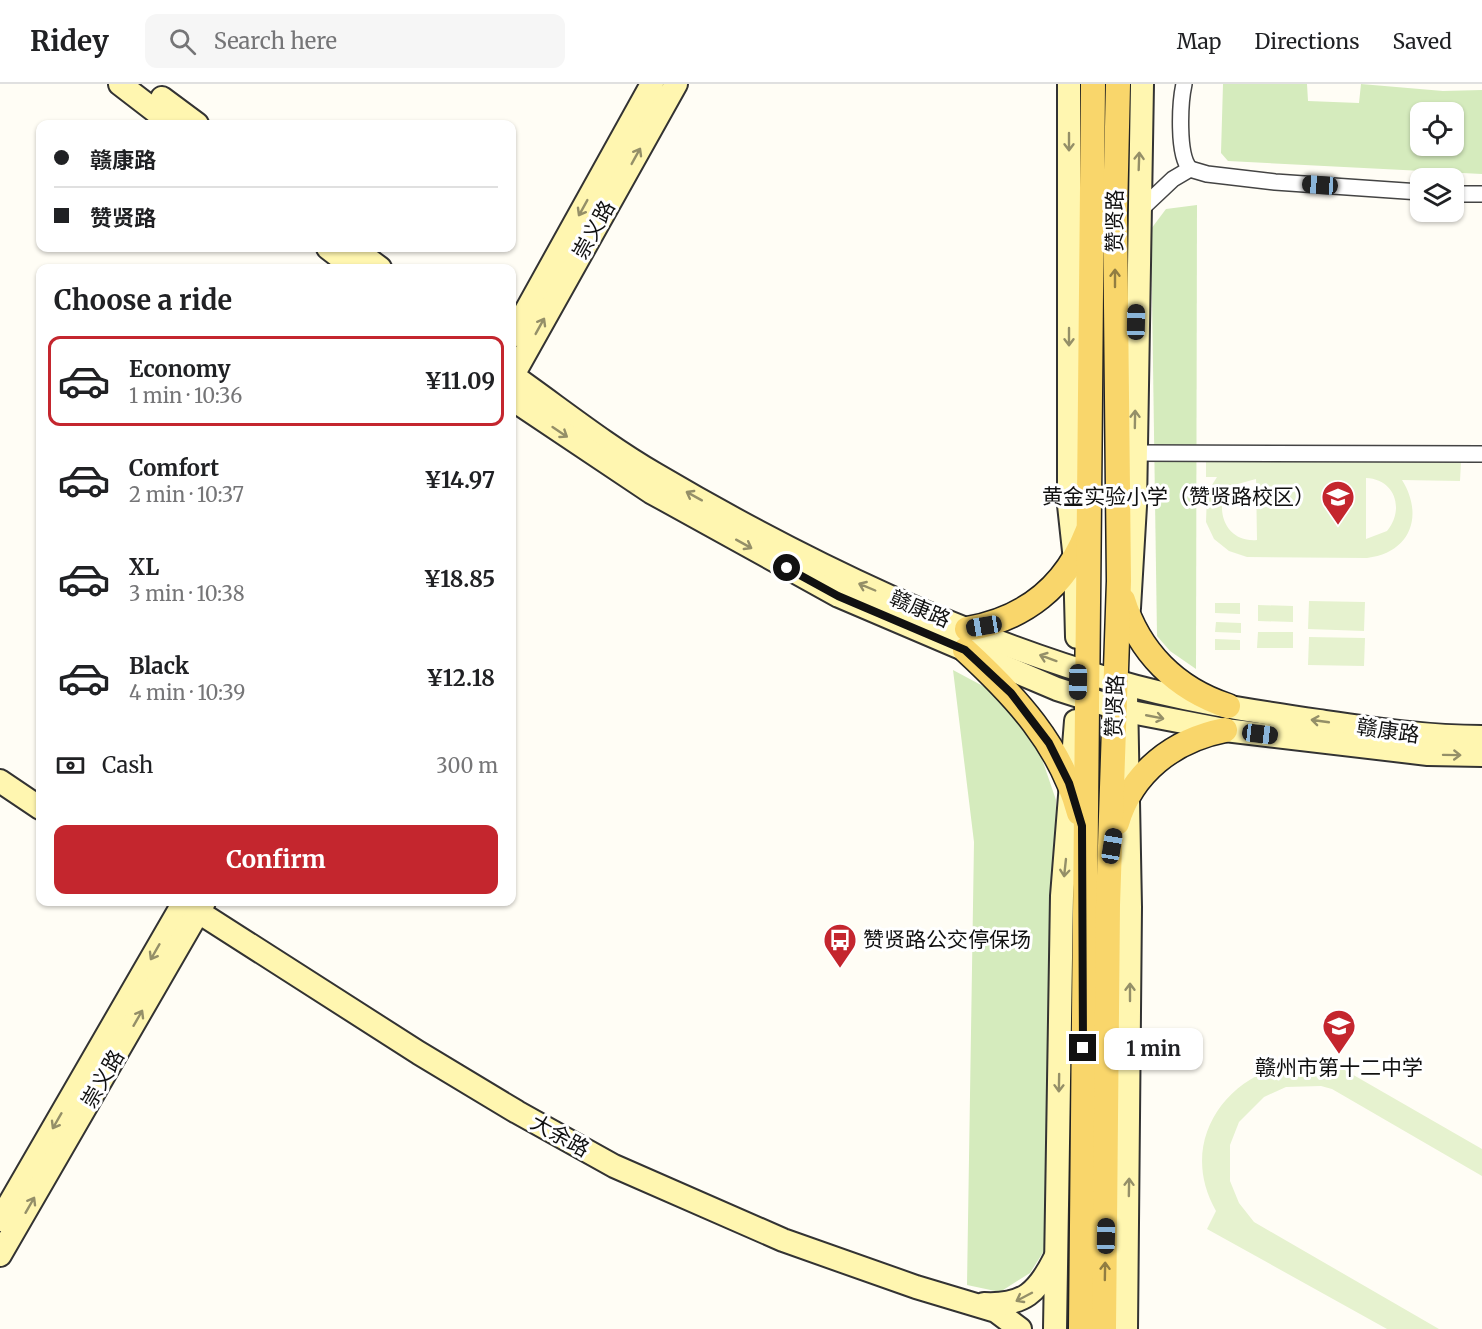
<!DOCTYPE html>
<html lang="en">
<head>
<meta charset="utf-8">
<style>
  :root { --surface:#fff; --page:#f6f6f6; --text:#202124; --muted:#757577; --line:#e0e0e0; --accent:#c4262e }
  body { margin:0; font-family:Merriweather,"Noto Sans SC",serif; background:var(--page); color:var(--text); height:100vh; display:flex; flex-direction:column; font-size:22px; white-space:nowrap }
  * { box-sizing:border-box; margin:0 }
  p { font-size:20px; color:var(--muted) }
  .icon { flex:none; width:33px; height:33px; fill:none; stroke:currentColor; stroke-width:2; stroke-linecap:round; stroke-linejoin:round }
  .map { position:relative; flex:1; overflow:hidden }
  .panel { position:absolute; left:36px; top:180px; width:480px; height:642px; display:flex; flex-direction:column; background:var(--surface); border-radius:12px; box-shadow:0 2px 4px #0004 }
  .panel>* { flex:none }
  .hud { position:absolute; left:36px; top:36px; width:480px; height:132px; border-radius:12px; box-shadow:0 2px 4px #0004; display:grid; align-content:center; height:132px; padding:0 18px; background:var(--surface) }
  .tools { position:absolute; left:1410px; top:18px; display:grid; gap:12px }
  .tools a { display:grid; place-items:center; width:54px; height:54px; border-radius:12px; background:var(--surface); box-shadow:0 2px 4px #0004; font-size:30px }
  .end { position:absolute; width:27px; height:27px; margin:-14px; border:8px solid #111; background:#fff; box-shadow:0 0 0 3px #fff }
  .from { border-radius:50% }
  .bubble { position:absolute; height:42px; border-radius:12px; background:var(--surface); box-shadow:0 2px 4px #0004; font-size:20px; font-weight:700; line-height:42px; text-align:center }
  .car { position:absolute; width:18px; height:36px; margin:-18px -9px; border-radius:8px; box-shadow:0 0 4px 2px #0007; background:linear-gradient(#222 24%,#8ab4d8 0 40%,#222 0 76%,#8ab4d8 0 86%,#222 0) }
  .hud b { display:flex; align-items:center; gap:21px; height:57px; font-size:22px }
  .hud b+b { border-top:2px solid var(--line) }
  .hud i { width:15px; height:15px; background:var(--text) }
  ul { padding:0; list-style:none }
  li { display:flex; align-items:center; gap:18px; height:90px; margin:0 12px 9px; padding:0 6px; border:3px solid transparent; border-radius:12px }
  li div { flex:1 }
  li b { display:block; font-size:22px }
  li em { font-style:normal; font-weight:700 }
  li.active { border-color:var(--accent) }
  li>.icon { width:54px; height:54px; stroke-width:1.5 }
  h2 { padding:0 18px; font-size:27px; line-height:72px }
  .pay { display:flex; align-items:center; gap:15px; height:66px; padding:0 18px; font-size:22px }
  .pay p { margin-inline-start:auto }
  .cta { display:flex; gap:12px; margin-top:auto; padding:12px 18px }
  .cta a { flex:1; height:69px; border-radius:12px; background:var(--accent); color:#fff; font-size:24px; font-weight:700; line-height:69px; text-align:center }
  header { display:flex; align-items:center; gap:36px; box-sizing:border-box; height:84px; padding:0 30px; background:var(--surface); border-bottom:2px solid var(--line) }
  header strong { font-size:28px }
  nav { display:flex; gap:33px; margin-inline-start:auto; font-size:21px }
  .search { width:420px; height:54px; background:var(--page); display:flex; align-items:center; gap:15px; box-sizing:border-box; padding:0 21px; border-radius:12px; color:var(--muted); font-size:22px }
  .map>svg:first-child { display:block }
  .green { fill:#d5ebbd; fill-rule:evenodd }
  .pitch { fill:#e6f2cf; fill-rule:evenodd }
  .lines { fill:none; stroke-linecap:round; stroke-linejoin:round }
  .street-casing { stroke:#444; stroke-width:18 }
  .secondary-casing { stroke:#333; stroke-width:26 }
  .primary-casing { stroke:#222; stroke-width:27 }
  .street { stroke:#fff; stroke-width:15 }
  .secondary { stroke:#fff6b0; stroke-width:22 }
  .primary { stroke:#f9d66b; stroke-width:24 }
  .oneway { stroke:#948f68 }
  .oneway2 { stroke:#917d42 }
  .route { stroke:#111; stroke-width:8 }
  .labels { text-anchor:middle; stroke-width:6; stroke-linejoin:round; paint-order:stroke }
  .street-label { font-size:21px; fill:#111; stroke:#fff }
  .poi-label { font-size:21px; fill:#111; stroke:#fff; text-anchor:end }
</style>
</head>
<body>
<header>
<strong>Ridey</strong>
<div class="search"><svg class="icon" aria-label="search" viewBox="0 0 24 24"><circle cx="10" cy="10" r="6"/><path d="M15 15l6 6"/></svg>Search here</div>
<nav><a>Map</a><a>Directions</a><a>Saved</a></nav>
</header>
<div class="map">
<svg width="1482" height="1245" viewBox="0 0 1482 1245">
  <rect width="100%" height="100%" fill="#fffdf5"/>
  <g class="green">
    <path d="M1223 0H1307L1308 17 1359 19 1361 0 1443 7 1482 6V90L1228 77 1221 69ZM1420 28H1454V62H1420Z"/>
    <polygon points="1197,121 1196,585 1170,567 1157,552 1151,145 1166,125"/>
    <polygon points="953,586 996,609 1041,672 1056,716 1049,1159 1030,1189 1000,1208 967,1201 974,758"/>
  </g>
  <g class="pitch">
    <path d="M1206 376 1461 378 1460 397 1402 396C1424 431 1411 469 1367 474L1247 473 1229 467 1214 455 1206 438 1207 409 1217 393H1206ZM1366 394C1395 395 1405 425 1387 447L1366 455ZM1256 395 1257 456C1235 458 1221 442 1222 421L1234 401Z"/>
    <polygon points="1309,517 1365,518 1364,547 1308,545"/>
    <polygon points="1215,519 1240,519 1240,530 1215,529"/>
    <polygon points="1258,521 1293,522 1293,538 1258,537"/>
    <polygon points="1216,538 1241,539 1241,549 1215,548"/>
    <polygon points="1258,548 1293,548 1293,564 1257,564"/>
    <polygon points="1309,553 1365,554 1364,582 1308,581"/>
    <polygon points="1215,555 1240,556 1240,566 1215,566"/>
    <path d="M1316 978 1343 985 1482 1065V1092L1332 1005 1321 1002 1286 1003 1264 1013 1239 1038 1230 1061V1097L1239 1119 1254 1138 1439 1245H1387L1207 1145 1216 1127C1173 1052 1236 976 1316 978Z"/>
  </g>
  <g class="lines">
    <g class="street-casing">
      <g id="street">
        <path d="M1184 0C1180 18 1177 71 1190 85"/>
        <polyline points="1454,110 1482,110"/>
        <polyline points="1138,128 1173,95 1190,85 1207,90 1275,98 1420,108"/>
        <polyline points="1135,369 1482,370"/>
      </g>
    </g>
    <g class="secondary-casing">
      <g id="secondary">
        <polyline points="120,0 172,40"/>
        <polyline points="1069,0 1069,421 1075,476 1077,553"/>
        <polyline points="162,14 197,40"/>
        <polyline points="328,164 354,184"/>
        <polyline points="353,164 380,184"/>
        <polyline points="512,252 652,0"/>
        <path d="M512 291C559 324 605 361 655 390 799 475 952 549 1112 596 1179 616 1250 627 1319 637 1374 645 1427 653 1482 653"/>
        <polyline points="512,293 676,0"/>
        <polyline points="512,315 651,408 839,512 1057,605 1126,627 1225,646 1428,670 1482,671"/>
        <polyline points="1129,524 1135,422 1142,0"/>
        <polyline points="0,697 40,724"/>
        <polyline points="183,818 419,969 517,1028 614,1082 783,1156 916,1203 996,1227 1020,1245"/>
        <polyline points="0,1136 184,818"/>
        <polyline points="0,1171 204,818"/>
        <path d="M984 1220C1024 1222 1038 1208 1055 1174"/>
        <polyline points="1055,1245 1062,812 1076,637"/>
        <polyline points="1126,1245 1130,823 1126,611"/>
      </g>
    </g>
    <g class="primary-casing">
      <g id="primary">
        <path d="M1123 516C1139 568 1176 605 1228 622"/>
        <path d="M967 545C1025 535 1066 502 1087 448"/>
        <path d="M965 566C1015 612 1061 661 1079 729"/>
        <path d="M1117 739C1132 688 1174 656 1225 646"/>
        <polyline points="1081,1245 1093,0"/>
        <polyline points="1104,1245 1108,821 1119,497 1115,129 1118,0"/>
      </g>
    </g>
    <use href="#street" class="street"/>
    <use href="#secondary" class="secondary"/>
    <use href="#primary" class="primary"/>
  </g>
  <defs><path id="oneway-shaft" d="M-6 0H5M1.5-3L5.5 0L1.5 3" fill="none" stroke-width="1.6" stroke-linecap="round" stroke-linejoin="round" transform="scale(1.5)"/></defs>
  <g class="oneway">
    <use href="#oneway-shaft" transform="translate(1069 58) rotate(90)"/>
    <use href="#oneway-shaft" transform="translate(636 72) rotate(-61)"/>
    <use href="#oneway-shaft" transform="translate(1139 77) rotate(-88)"/>
    <use href="#oneway-shaft" transform="translate(583 124) rotate(119)"/>
    <use href="#oneway-shaft" transform="translate(540 242) rotate(-61)"/>
    <use href="#oneway-shaft" transform="translate(1069 253) rotate(90)"/>
    <use href="#oneway-shaft" transform="translate(1135 335) rotate(-89)"/>
    <use href="#oneway-shaft" transform="translate(560 348) rotate(34)"/>
    <use href="#oneway-shaft" transform="translate(694 412) rotate(-151)"/>
    <use href="#oneway-shaft" transform="translate(744 460) rotate(29)"/>
    <use href="#oneway-shaft" transform="translate(867 503) rotate(-157)"/>
    <use href="#oneway-shaft" transform="translate(1048 574) rotate(-160)"/>
    <use href="#oneway-shaft" transform="translate(1155 633) rotate(11)"/>
    <use href="#oneway-shaft" transform="translate(1320 637) rotate(-172)"/>
    <use href="#oneway-shaft" transform="translate(1452 671) rotate(1)"/>
    <use href="#oneway-shaft" transform="translate(1065 784) rotate(96)"/>
    <use href="#oneway-shaft" transform="translate(155 868) rotate(120)"/>
    <use href="#oneway-shaft" transform="translate(1130 908) rotate(-90)"/>
    <use href="#oneway-shaft" transform="translate(138 934) rotate(-60)"/>
    <use href="#oneway-shaft" transform="translate(1059 999) rotate(91)"/>
    <use href="#oneway-shaft" transform="translate(57 1037) rotate(120)"/>
    <use href="#oneway-shaft" transform="translate(1129 1103) rotate(-89)"/>
    <use href="#oneway-shaft" transform="translate(30 1121) rotate(-60)"/>
    <use href="#oneway-shaft" transform="translate(1024 1213) rotate(152)"/>
  </g>
  <g class="oneway2">
    <use href="#oneway-shaft" transform="translate(1115 194) rotate(-90)"/>
    <use href="#oneway-shaft" transform="translate(1105 1187) rotate(-89)"/>
  </g>
  <g class="lines">
    <polyline class="route" points="787,484 838,512 965,566 1011,609 1049,659 1069,699 1082,742 1083,964"/>
  </g>
  <defs>
    <g id="school-pin" transform="scale(1.725)"><path d="M0 17L-7.5 6A9.5 9.5 0 1 1 7.5 6Z" fill="#c4262e" stroke="#fff"/><path d="M0-5L7-2L0 1L-7-2ZM-4 1L0 2.5L4 1V4Q0 6-4 4Z" fill="#fff"/></g>
    <g id="bus-pin" transform="scale(1.725)"><path d="M0 17L-7.5 6A9.5 9.5 0 1 1 7.5 6Z" fill="#c4262e" stroke="#fff"/><path d="M-5-6H5V4H4V6H2V4H-2V6H-4V4H-5ZM-3.5-4V0h7V-4ZM-3.5 1.2v1.5H-2V1.2ZM2 1.2v1.5H3.5V1.2Z" fill="#fff"/></g>
  </defs>
  <g fill-rule="evenodd">
    <use href="#school-pin" x="1338" y="413"/>
    <use href="#bus-pin" x="840" y="856"/>
    <use href="#school-pin" x="1339" y="942"/>
  </g>
  <g class="labels">
    <g class="street-label">
      <text transform="translate(1115 137) rotate(-90)" y="7">赞贤路</text>
      <text transform="translate(594 146) rotate(-61)" y="7">崇义路</text>
      <text transform="translate(920 525) rotate(23)" y="7">赣康路</text>
      <text transform="translate(1115 622) rotate(-88)" y="7">赞贤路</text>
      <text transform="translate(1388 647) rotate(8)" y="7">赣康路</text>
      <text transform="translate(103 995) rotate(-60)" y="7">崇义路</text>
      <text transform="translate(560 1052) rotate(29)" y="7">大余路</text>
    </g>
    <g class="poi-label">
      <text x="1315" y="420">黄金实验小学（赞贤路校区）</text>
      <text x="863" y="863" text-anchor="start">赞贤路公交停保场</text>
      <text x="1339" y="991" text-anchor="middle">赣州市第十二中学</text>
    </g>
  </g>
</svg>
<div class="tools">
<a><svg class="icon" aria-label="locate" viewBox="0 0 24 24"><circle cx="12" cy="12" r="6"/><path d="M12 2v4M12 18v4M2 12h4M18 12h4"/></svg></a>
<a><svg class="icon" aria-label="layers" viewBox="0 0 24 24"><path d="M12 4l9 5-9 5-9-5zM3 14l9 5 9-5"/></svg></a>
</div>
<i class="end from" style="left:787px;top:484px"></i>
<i class="end" style="left:1083px;top:964px"></i>
<div class="bubble" style="left:1104px;top:944px;width:99px">1 min</div>
<i class="car" style="left:1320px;top:101px;rotate:274deg"></i>
<i class="car" style="left:1136px;top:238px;rotate:1deg"></i>
<i class="car" style="left:984px;top:542px;rotate:261deg"></i>
<i class="car" style="left:1078px;top:598px;rotate:181deg"></i>
<i class="car" style="left:1260px;top:650px;rotate:97deg"></i>
<i class="car" style="left:1112px;top:762px;rotate:9deg"></i>
<i class="car" style="left:1106px;top:1152px;rotate:1deg"></i>
<div class="hud">
<b><i class="from"></i>赣康路</b>
<b><i></i>赞贤路</b>
</div>
<section class="panel">
<h2>Choose a ride</h2>
<ul>
<li class="active"><svg class="icon" aria-label="car" viewBox="0 0 24 24"><path d="M5 17H2v-5l4-1 3-4h7l3 4 3 1v5h-3M9 17h6M6 11h13"/><circle cx="7" cy="17" r="2"/><circle cx="17" cy="17" r="2"/></svg><div><b>Economy</b><p>1 min · 10:36</p></div><em>¥11.09</em></li>
<li><svg class="icon" aria-label="car" viewBox="0 0 24 24"><path d="M5 17H2v-5l4-1 3-4h7l3 4 3 1v5h-3M9 17h6M6 11h13"/><circle cx="7" cy="17" r="2"/><circle cx="17" cy="17" r="2"/></svg><div><b>Comfort</b><p>2 min · 10:37</p></div><em>¥14.97</em></li>
<li><svg class="icon" aria-label="car" viewBox="0 0 24 24"><path d="M5 17H2v-5l4-1 3-4h7l3 4 3 1v5h-3M9 17h6M6 11h13"/><circle cx="7" cy="17" r="2"/><circle cx="17" cy="17" r="2"/></svg><div><b>XL</b><p>3 min · 10:38</p></div><em>¥18.85</em></li>
<li><svg class="icon" aria-label="car" viewBox="0 0 24 24"><path d="M5 17H2v-5l4-1 3-4h7l3 4 3 1v5h-3M9 17h6M6 11h13"/><circle cx="7" cy="17" r="2"/><circle cx="17" cy="17" r="2"/></svg><div><b>Black</b><p>4 min · 10:39</p></div><em>¥12.18</em></li>
</ul>
<div class="pay"><svg class="icon" aria-label="cash" viewBox="0 0 24 24"><path d="M3 7h18v10H3z"/><circle cx="12" cy="12" r="2"/></svg>Cash<p>300 m</p></div>
<div class="cta"><a>Confirm</a></div>
</section>
</div>
</body>
</html>
